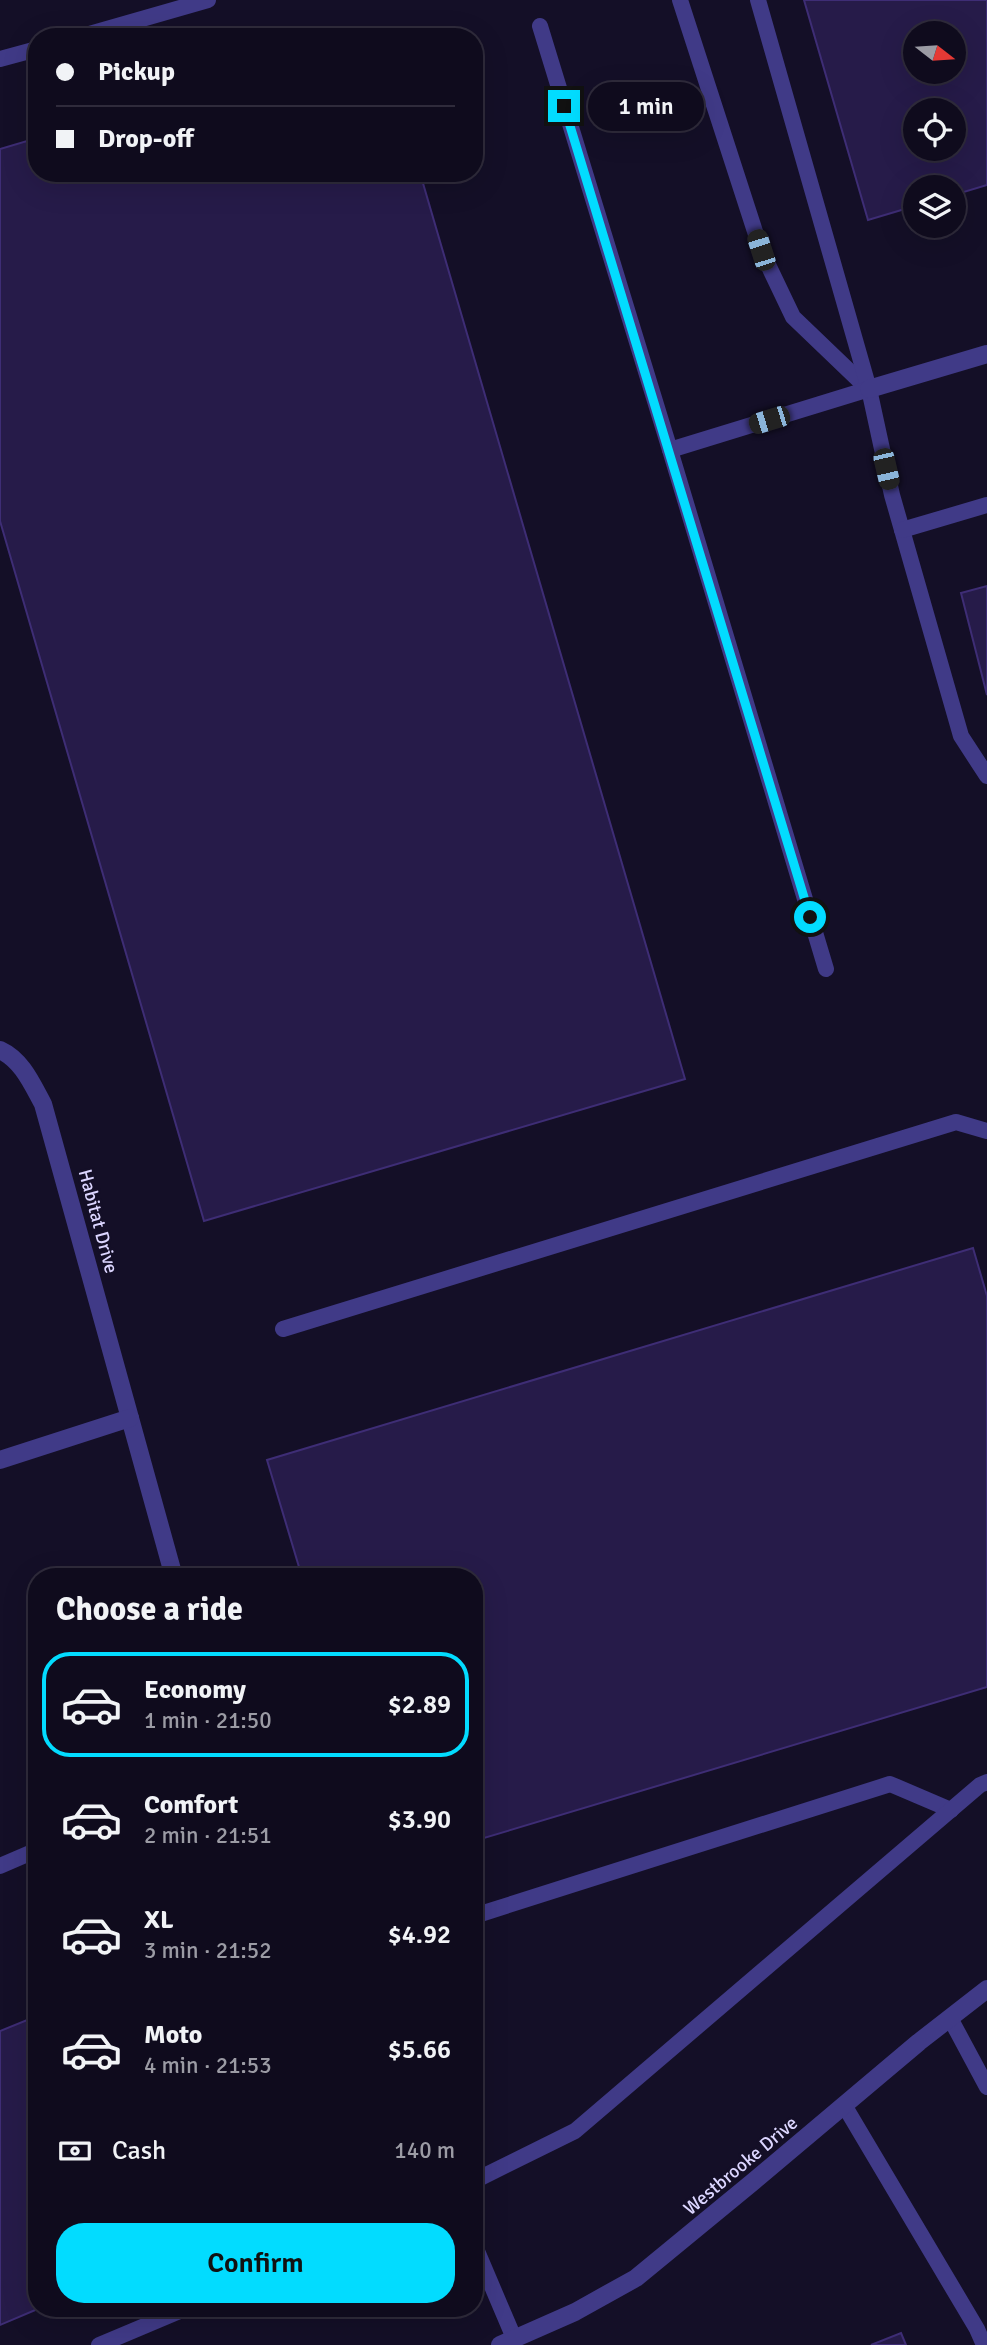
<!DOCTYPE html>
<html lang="en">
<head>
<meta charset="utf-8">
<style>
  :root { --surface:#0f0b1d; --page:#181426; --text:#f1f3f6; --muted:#9b9ba4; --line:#2f2b3b; --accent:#02dcff }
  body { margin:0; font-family:Signika,sans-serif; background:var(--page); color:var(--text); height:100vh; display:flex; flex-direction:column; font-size:26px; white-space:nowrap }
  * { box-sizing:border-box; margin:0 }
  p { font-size:23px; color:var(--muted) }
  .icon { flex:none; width:38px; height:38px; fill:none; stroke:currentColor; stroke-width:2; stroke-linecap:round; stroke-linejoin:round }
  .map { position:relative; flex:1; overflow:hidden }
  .sheet { position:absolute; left:28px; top:1568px; width:455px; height:749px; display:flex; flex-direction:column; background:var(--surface); border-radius:28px; box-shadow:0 7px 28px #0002,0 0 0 2px var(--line) }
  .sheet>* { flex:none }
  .hud { position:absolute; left:28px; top:28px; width:455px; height:154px; border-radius:28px; box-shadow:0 7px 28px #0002,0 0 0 2px var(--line); display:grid; align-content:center; height:154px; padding:0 28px; background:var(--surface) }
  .needle { width:46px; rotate:107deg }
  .buttons { position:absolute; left:903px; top:21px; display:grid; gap:14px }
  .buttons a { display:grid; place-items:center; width:63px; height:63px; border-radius:50%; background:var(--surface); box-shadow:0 7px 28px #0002,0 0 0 2px var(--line); font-size:35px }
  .end { position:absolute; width:32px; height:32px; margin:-16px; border:9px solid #02dcff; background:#111; box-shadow:0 0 0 4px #111 }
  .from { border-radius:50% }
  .bubble { position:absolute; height:49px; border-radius:24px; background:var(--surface); box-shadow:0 7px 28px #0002,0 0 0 2px var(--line); font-size:23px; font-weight:600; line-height:49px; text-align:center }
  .car { position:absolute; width:21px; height:42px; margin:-21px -10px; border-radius:9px; box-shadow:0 0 5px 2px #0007; background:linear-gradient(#222 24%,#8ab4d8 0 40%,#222 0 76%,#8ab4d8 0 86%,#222 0) }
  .hud b { display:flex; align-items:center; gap:24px; height:66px; font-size:26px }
  .hud b+b { border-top:2px solid var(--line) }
  .hud i { width:18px; height:18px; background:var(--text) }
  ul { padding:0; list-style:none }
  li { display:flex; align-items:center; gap:21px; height:105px; margin:0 14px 10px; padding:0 14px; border:4px solid transparent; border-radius:28px }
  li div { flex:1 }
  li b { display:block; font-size:26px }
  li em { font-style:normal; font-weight:600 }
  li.current { border-color:var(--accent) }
  li>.icon { width:63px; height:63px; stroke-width:1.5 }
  h2 { padding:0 28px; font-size:32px; line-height:84px }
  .pay { display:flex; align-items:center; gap:18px; height:77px; padding:0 28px; font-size:26px }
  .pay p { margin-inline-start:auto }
  .cta { display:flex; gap:14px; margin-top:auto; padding:14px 28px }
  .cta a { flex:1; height:80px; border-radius:28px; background:var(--accent); color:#111; font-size:28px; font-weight:600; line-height:80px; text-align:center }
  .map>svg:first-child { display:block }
  .building { fill:#261b49; stroke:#3e2d75; stroke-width:2; fill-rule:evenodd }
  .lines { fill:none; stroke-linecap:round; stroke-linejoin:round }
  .service { stroke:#403a87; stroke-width:16 }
  .minor { stroke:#403a87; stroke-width:18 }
  .route { stroke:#02dcff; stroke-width:9 }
  .labels { text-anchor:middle; stroke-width:5; stroke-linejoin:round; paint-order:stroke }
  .street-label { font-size:19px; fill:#dcd6ff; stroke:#140f27 }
</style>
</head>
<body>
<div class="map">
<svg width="987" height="2345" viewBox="0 0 987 2345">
  <rect width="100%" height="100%" fill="#140f27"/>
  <g class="building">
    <path d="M804 0H987V185L954 195V187H915V206L868 220ZM915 33H954V72H915ZM915 110H954V149H915Z"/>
    <polygon points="37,138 37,173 420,173 685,1079 204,1221 0,521 0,149"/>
    <polygon points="987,586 987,695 961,593"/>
    <polygon points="973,1248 987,1296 987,1687 474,1841 474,1577 302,1577 267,1460"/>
    <polygon points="37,2016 37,2308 40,2308 0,2325 0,2031"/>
    <polygon points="901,2333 906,2345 871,2345"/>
  </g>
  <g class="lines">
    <g class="service">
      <polyline points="680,0 761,250 793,317 866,387"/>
      <polyline points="758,0 869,389 892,495 961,736 987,776"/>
      <polyline points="540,26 670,450"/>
      <polyline points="79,37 208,0"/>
      <polyline points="0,59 37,49"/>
      <polyline points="902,530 987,505"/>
      <polyline points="826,969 670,450 869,389"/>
      <polyline points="283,1329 956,1122 987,1131"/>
      <polyline points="0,1866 37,1850"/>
      <polyline points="474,1916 890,1784 951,1810"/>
      <polyline points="950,2018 987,2087"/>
      <polyline points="844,2105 977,2329 984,2345"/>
      <polyline points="474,2181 575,2131 980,1785 987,1782"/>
      <polyline points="474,2244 514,2338"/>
      <polyline points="99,2345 187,2308"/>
    </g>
    <g class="minor">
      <polyline points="869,389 987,354"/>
      <path d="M0 1050C22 1060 32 1084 43 1104L174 1577"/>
      <polyline points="0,1460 130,1418"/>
      <polyline points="500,2345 575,2312 636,2278 754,2181 919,2042 987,1989"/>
    </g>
  </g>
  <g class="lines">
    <polyline class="route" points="564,106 810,917"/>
  </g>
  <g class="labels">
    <g class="street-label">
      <text transform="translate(99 1221) rotate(75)" y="7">Habitat Drive</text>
      <text transform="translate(740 2165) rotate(-40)" y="7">Westbrooke Drive</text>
    </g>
  </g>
</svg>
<div class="buttons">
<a><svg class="needle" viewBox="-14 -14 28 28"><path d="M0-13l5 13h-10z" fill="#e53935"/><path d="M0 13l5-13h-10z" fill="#9b9ba4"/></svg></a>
<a><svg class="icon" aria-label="locate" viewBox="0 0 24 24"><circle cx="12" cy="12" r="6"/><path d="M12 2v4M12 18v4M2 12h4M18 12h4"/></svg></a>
<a><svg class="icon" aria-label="layers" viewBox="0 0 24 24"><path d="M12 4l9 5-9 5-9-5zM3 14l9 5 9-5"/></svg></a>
</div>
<i class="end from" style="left:810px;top:917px"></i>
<i class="end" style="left:564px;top:106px"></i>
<div class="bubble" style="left:588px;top:82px;width:116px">1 min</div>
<i class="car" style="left:761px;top:250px;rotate:342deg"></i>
<i class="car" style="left:769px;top:420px;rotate:253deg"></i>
<i class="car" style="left:886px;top:469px;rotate:167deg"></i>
<div class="hud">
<b><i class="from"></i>Pickup</b>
<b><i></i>Drop-off</b>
</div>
<section class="sheet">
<h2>Choose a ride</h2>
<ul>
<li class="current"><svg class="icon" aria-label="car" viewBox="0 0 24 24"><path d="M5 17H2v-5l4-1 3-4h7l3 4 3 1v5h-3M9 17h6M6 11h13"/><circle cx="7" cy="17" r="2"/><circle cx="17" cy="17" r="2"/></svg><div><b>Economy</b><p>1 min · 21:50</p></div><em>$2.89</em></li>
<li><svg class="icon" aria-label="car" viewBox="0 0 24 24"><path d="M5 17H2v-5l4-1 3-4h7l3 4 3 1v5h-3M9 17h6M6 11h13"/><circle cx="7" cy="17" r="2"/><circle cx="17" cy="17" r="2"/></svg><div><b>Comfort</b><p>2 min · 21:51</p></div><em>$3.90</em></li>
<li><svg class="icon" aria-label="car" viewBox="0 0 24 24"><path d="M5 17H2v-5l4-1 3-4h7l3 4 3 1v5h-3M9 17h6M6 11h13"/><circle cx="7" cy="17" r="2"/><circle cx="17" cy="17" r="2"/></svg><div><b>XL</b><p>3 min · 21:52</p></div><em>$4.92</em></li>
<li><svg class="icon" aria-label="car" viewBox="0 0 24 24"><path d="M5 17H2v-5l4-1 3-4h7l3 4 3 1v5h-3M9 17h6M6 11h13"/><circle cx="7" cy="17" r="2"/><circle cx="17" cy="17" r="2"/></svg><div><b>Moto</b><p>4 min · 21:53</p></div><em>$5.66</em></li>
</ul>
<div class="pay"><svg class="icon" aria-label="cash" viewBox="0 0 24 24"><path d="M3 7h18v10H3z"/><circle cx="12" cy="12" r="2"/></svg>Cash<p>140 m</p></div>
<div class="cta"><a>Confirm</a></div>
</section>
</div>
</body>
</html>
